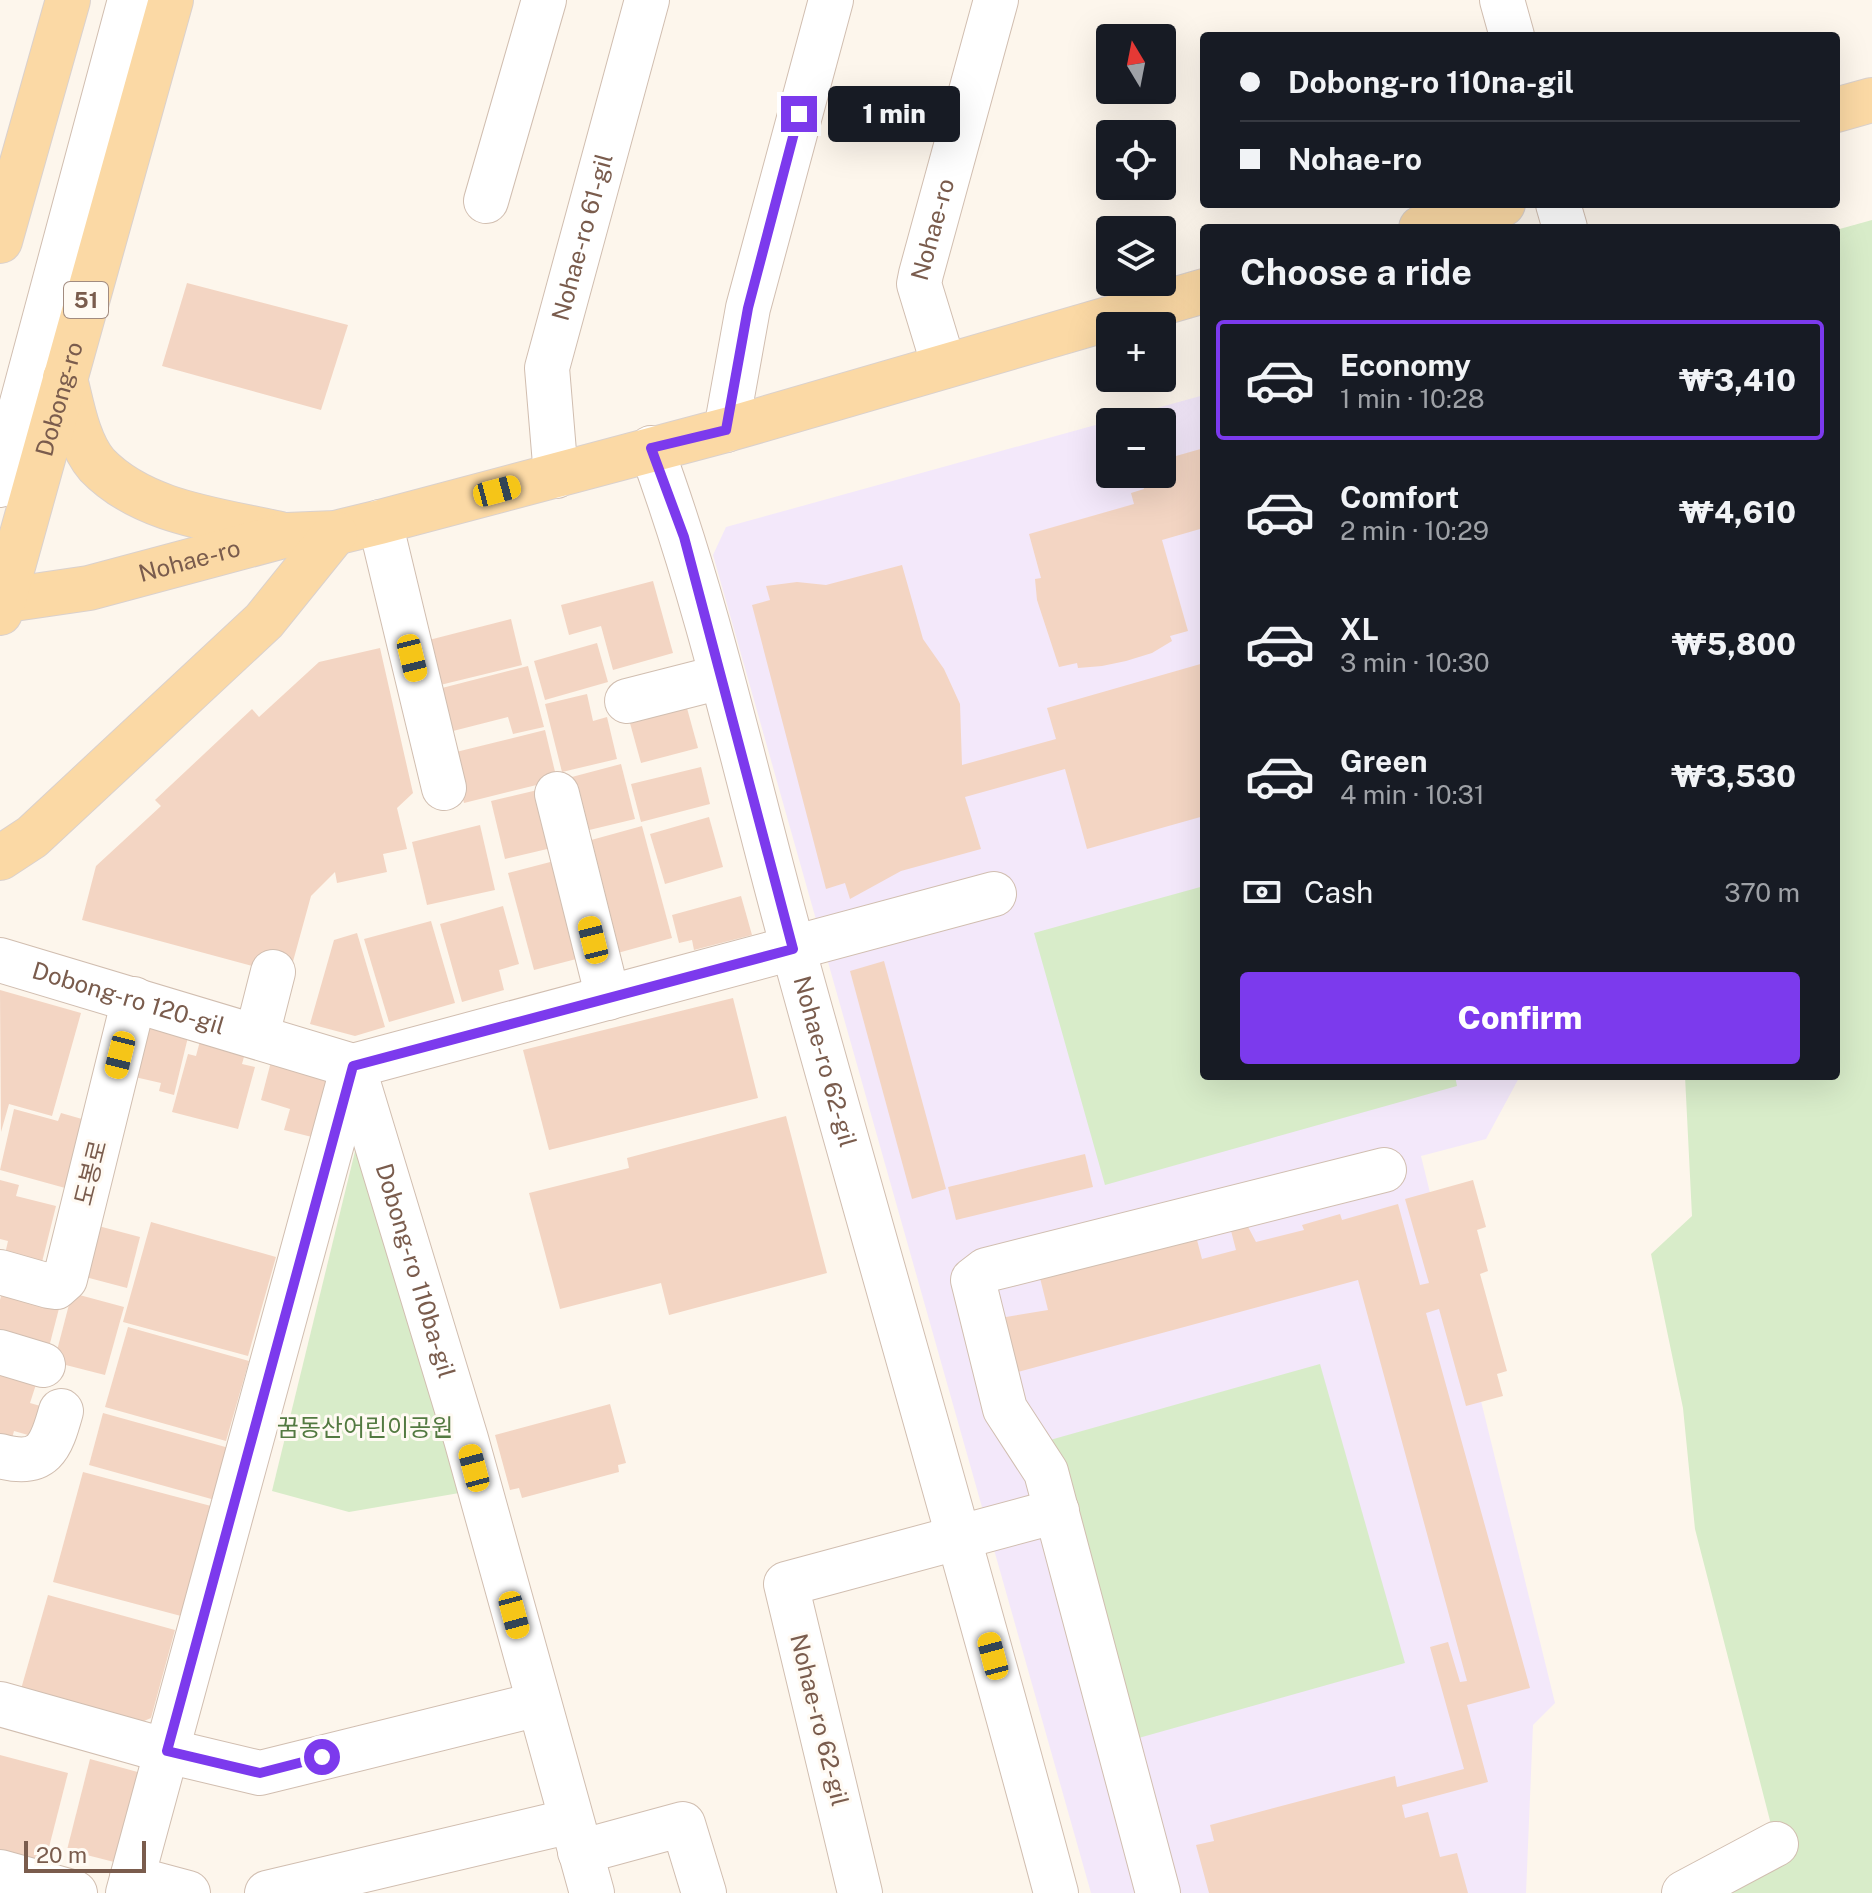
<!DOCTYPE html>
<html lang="en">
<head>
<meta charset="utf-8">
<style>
  :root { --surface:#171b24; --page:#242831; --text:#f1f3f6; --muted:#9ea1a6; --line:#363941; --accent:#7c3aed }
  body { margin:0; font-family:"Public Sans","Noto Sans KR",sans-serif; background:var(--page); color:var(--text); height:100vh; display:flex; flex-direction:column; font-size:30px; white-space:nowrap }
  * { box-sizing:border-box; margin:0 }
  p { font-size:26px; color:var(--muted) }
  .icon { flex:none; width:44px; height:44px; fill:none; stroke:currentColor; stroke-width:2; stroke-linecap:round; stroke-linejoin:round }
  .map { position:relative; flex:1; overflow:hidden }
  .drawer { position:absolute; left:1200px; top:224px; width:640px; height:856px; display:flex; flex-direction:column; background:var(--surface); border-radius:8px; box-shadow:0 8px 32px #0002 }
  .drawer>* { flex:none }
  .banner { position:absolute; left:1200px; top:32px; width:640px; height:176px; border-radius:8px; box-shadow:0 8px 32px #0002; display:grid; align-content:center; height:176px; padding:0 40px; background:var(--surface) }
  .needle { width:52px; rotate:350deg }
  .fabs { position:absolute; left:1096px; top:24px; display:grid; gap:16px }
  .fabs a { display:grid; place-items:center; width:80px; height:80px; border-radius:8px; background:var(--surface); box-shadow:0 8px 32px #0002; font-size:40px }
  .scale { position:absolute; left:24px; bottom:20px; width:122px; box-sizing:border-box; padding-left:8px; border:4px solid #7a5c4d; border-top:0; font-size:22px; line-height:28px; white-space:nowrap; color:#7a5c4d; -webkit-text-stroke:6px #fffaf3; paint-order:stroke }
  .end { position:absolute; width:36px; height:36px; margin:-18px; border:10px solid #7c3aed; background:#fff; box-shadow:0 0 0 4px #fff }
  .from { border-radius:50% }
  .bubble { position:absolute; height:56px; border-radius:8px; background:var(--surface); box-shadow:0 8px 32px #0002; font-size:26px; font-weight:800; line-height:56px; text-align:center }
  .car { position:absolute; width:24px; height:48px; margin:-24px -12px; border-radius:10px; box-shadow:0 0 6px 2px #0007; background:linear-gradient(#f5c518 24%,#345 0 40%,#f5c518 0 76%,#345 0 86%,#f5c518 0) }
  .banner b { display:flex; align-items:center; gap:28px; height:76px; font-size:30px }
  .banner b+b { border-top:2px solid var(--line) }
  .banner i { width:20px; height:20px; background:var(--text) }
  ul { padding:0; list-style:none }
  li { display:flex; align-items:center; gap:24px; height:120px; margin:0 16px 12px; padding:0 24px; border:4px solid transparent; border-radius:8px }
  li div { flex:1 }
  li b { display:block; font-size:30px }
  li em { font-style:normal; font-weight:800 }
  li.current { border-color:var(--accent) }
  li>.icon { width:72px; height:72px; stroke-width:1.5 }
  h2 { padding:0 40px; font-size:36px; line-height:96px }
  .pay { display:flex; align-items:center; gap:20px; height:88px; padding:0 40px; font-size:30px }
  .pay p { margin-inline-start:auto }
  .button { display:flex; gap:16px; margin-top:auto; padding:16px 40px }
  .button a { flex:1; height:92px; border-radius:8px; background:var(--accent); color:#fff; font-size:32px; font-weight:800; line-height:92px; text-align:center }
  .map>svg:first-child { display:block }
  .education { fill:#f3e8fa; fill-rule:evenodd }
  .green { fill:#d8ecc9 }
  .building { fill:#f3d5c3 }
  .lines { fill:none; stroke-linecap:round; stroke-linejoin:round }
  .minor-casing { stroke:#d1beb0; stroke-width:46 }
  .major-casing { stroke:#dad1cd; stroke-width:46 }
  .minor { stroke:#fff; stroke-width:44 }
  .major { stroke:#fbd9a5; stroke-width:44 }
  .route { stroke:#7c3aed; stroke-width:10 }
  .labels { text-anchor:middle; stroke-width:6; stroke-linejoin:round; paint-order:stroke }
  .shield { fill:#fffaf3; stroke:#a28b7f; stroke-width:2 }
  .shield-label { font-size:22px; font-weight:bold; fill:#7a5c4d }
  .street-label { font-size:24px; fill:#7a5c4d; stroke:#fffaf3 }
  .park-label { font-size:24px; fill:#537a41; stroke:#fffaf3 }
</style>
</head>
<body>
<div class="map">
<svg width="1872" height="1893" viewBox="0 0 1872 1893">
  <rect width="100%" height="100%" fill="#fdf6ec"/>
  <path class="education" d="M1204 395V1076H1520L1486 1139 1421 1156 1555 1703 1533 1725 1526 1893H1091L713 555 726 527ZM1110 422H1162V474H1110Z"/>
  <g class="green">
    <polygon points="1872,220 1872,1893 1725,1893 1776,1844 1695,1529 1683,1408 1651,1254 1692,1216 1685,1076 1836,1076 1836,230"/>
    <polygon points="1204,886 1204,1076 1455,1076 1457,1086 1105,1185 1034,933"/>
    <polygon points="358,1139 465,1492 349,1512 272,1491"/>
    <polygon points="1320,1364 1405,1663 1135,1739 1050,1440"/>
  </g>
  <g class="building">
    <polygon points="187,283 348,325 321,410 162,366"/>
    <polygon points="1204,448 1204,541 1200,529 1162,540 1188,631 1170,636 1172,641 1152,653 1126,661 1102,666 1078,668 1077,663 1059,667 1037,600 1035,579 1041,578 1029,534 1134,504 1131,493 1144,489 1140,474 1162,474 1162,460"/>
    <polygon points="902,565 923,639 944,669 960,704 962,765 1056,739 1047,708 1204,663 1204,816 1087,849 1065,769 965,797 981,849 901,871 850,899 845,883 826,889 752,605 770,600 766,586 797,582 826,585"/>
    <polygon points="653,581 673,653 613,670 601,626 569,635 561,605"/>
    <polygon points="511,619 522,665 436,686 425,641"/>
    <polygon points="597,643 608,682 545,700 534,661"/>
    <polygon points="380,648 413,793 397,808 407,849 383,854 387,872 337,883 335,872 311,896 289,976 82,920 96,866 161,806 155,800 252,709 259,717 319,662"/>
    <polygon points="528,666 544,727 513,734 508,717 453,731 442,688"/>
    <polygon points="587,694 593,721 607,717 617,759 562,772 545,704"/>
    <polygon points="685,701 698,748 641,763 628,716"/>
    <polygon points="545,730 557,780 464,803 452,753"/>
    <polygon points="621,764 635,819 581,832 568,778"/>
    <polygon points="701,767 710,804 641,822 631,784"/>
    <polygon points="546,788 560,846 505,859 491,801"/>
    <polygon points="709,817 723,867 665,884 650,834"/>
    <polygon points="480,825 495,890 427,905 412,842"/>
    <polygon points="642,826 672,938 614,954 584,842"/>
    <polygon points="558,860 584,957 534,970 508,873"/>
    <polygon points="741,896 752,935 694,950 692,940 679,943 672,915"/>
    <polygon points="503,906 519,964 499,970 504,990 462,1002 440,924"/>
    <polygon points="431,921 455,1003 389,1022 364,939"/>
    <polygon points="357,933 385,1027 355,1036 310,1024 334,940"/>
    <polygon points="884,961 946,1189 912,1199 850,971"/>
    <polygon points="0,990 81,1013 52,1116 9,1104 1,1132"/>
    <polygon points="733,998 758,1098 549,1150 523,1050"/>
    <polygon points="140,1024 188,1037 174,1095 159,1091 161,1083 126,1075"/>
    <polygon points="200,1041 245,1053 242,1064 255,1067 238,1129 172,1112 188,1054 196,1056"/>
    <polygon points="273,1054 312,1064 334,1090 320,1139 284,1130 290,1109 261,1100"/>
    <polygon points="14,1109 58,1121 61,1113 96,1123 76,1191 0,1170"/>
    <polygon points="786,1116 827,1273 669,1315 661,1283 560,1309 529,1193 629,1168 627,1158"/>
    <polygon points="1085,1154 1093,1187 956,1220 948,1187"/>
    <polygon points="0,1180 19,1185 16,1196 56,1206 42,1262 5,1254 8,1241 0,1239"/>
    <polygon points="1473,1180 1486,1227 1477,1230 1488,1271 1480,1274 1507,1371 1497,1374 1503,1396 1466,1406 1439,1309 1426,1313 1530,1688 1467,1705 1488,1782 1402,1805 1405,1818 1428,1812 1440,1857 1457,1853 1468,1893 1209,1893 1196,1845 1214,1841 1210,1825 1395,1776 1397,1787 1464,1769 1430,1647 1448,1642 1460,1682 1467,1681 1358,1280 1010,1374 994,1319 1048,1310 1039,1274 1192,1221 1202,1259 1236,1250 1230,1227 1246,1223 1256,1242 1304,1230 1302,1225 1340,1214 1342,1220 1398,1204 1420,1285 1429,1283 1405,1199"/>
    <polygon points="151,1222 276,1257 248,1356 123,1322"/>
    <polygon points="87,1223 140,1237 127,1288 74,1274"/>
    <polygon points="6,1278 63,1293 48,1351 0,1338 0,1300"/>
    <polygon points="72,1293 124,1307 105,1375 54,1362"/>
    <polygon points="128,1327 249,1361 226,1441 105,1407"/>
    <polygon points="0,1360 40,1372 30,1403 44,1407 35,1437 14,1431 9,1449 0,1447"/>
    <polygon points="610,1404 626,1463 618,1465 619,1472 522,1498 519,1488 510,1490 495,1435"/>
    <polygon points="103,1413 229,1448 215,1500 89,1465"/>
    <polygon points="83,1472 211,1506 181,1616 53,1582"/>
    <polygon points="48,1595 175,1630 151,1718 130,1727 19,1696"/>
    <polygon points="0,1755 68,1773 45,1863 0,1852"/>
    <polygon points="90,1759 145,1774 122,1864 67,1850"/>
  </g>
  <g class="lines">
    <g class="minor-casing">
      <g id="minor">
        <polyline points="1502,0 1512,36"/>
        <polyline points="486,201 544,0"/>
        <polyline points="1558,204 1565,228"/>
        <path id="s1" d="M944 366 919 284 921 274 996 0"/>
        <polyline points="726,430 748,308 831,0"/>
        <path id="s2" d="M651 448C711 611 747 781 793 948 880 1263 972 1577 1056 1893"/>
        <path id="s3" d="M556 476 547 368 647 0"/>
        <polyline points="0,485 130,0"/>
        <polyline points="380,522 444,788"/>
        <polyline points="627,701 721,677"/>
        <polyline points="557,794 608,998"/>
        <path id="s4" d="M0 960 353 1066 994 894"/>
        <polyline points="257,1035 273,972"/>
        <path id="s5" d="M353 1066 466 1439 592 1893"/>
        <polyline points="0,1272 49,1286 56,1287 65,1279 134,999"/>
        <polyline points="0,1352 43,1365"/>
        <path d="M0 1456C44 1468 51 1447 61 1411"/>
        <polyline points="0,1704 167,1751 260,1773 539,1704"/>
        <polyline points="580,1852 683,1824 704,1893"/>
        <polyline points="0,1872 75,1893"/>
        <polyline points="132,1878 188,1893"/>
        <polyline points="128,1893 353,1066"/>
        <polyline points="267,1893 571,1821"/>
        <polyline points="860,1893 786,1584 1057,1511"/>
        <polyline points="1158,1893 1046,1472 1005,1409 973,1280 986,1270 1384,1170"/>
        <polyline points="1684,1893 1776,1844"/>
      </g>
    </g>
    <g class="major-casing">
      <g id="major">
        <polyline points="1836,110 1872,100"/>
        <polyline points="1421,228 1503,204"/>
        <polyline points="0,241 68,0"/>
        <path d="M65 378C72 406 78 443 97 465 143 513 219 520 280 534"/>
        <path id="s6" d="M0 601 89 588 287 535 335 533 380 522 726 430 1204 291"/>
        <path id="s7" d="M0 613 171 0"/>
        <polyline points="0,858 32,837 264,621 335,533"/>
      </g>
    </g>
    <use href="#minor" class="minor"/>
    <use href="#major" class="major"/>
  </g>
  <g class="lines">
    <polyline class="route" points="322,1757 260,1773 167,1751 353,1066 793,949 684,537 651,448 726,430 748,308 799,114"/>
  </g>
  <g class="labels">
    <rect class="shield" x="64" y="282" width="44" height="36" rx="6"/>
    <g class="shield-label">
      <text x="86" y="308">51</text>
    </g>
    <g class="street-label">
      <text dy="8" stroke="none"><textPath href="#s1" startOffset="142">Nohae-ro</textPath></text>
      <text dy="8" stroke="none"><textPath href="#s3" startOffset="244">Nohae-ro 61-gil</textPath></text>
      <text dy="8" stroke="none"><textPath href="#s7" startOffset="222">Dobong-ro</textPath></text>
      <text dy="8" stroke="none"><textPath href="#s6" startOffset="194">Nohae-ro</textPath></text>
      <text dy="8" stroke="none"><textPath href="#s4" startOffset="134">Dobong-ro 120-gil</textPath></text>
      <text dy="8" stroke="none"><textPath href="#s2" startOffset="638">Nohae-ro 62-gil</textPath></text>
      <text transform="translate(91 1173) rotate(-76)" y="8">도봉로</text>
      <text dy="8" stroke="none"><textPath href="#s5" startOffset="214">Dobong-ro 110ba-gil</textPath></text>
      <text transform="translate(819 1720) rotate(76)" y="8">Nohae-ro 62-gil</text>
    </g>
    <g class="park-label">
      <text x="365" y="1436">꿈동산어린이공원</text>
    </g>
  </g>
</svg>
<div class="fabs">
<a><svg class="needle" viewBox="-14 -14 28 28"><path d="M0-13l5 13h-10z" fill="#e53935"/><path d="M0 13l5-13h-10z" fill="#9ea1a6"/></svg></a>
<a><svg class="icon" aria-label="locate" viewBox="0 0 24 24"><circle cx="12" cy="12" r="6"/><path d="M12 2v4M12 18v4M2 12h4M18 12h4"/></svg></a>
<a><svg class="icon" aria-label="layers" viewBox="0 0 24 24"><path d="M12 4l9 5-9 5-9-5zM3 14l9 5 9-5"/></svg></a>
<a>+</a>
<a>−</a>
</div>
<div class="scale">20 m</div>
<i class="end from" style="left:322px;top:1757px"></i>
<i class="end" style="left:799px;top:114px"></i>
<div class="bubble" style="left:828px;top:86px;width:132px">1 min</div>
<i class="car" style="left:497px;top:491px;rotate:75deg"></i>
<i class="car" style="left:412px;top:658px;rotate:166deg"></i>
<i class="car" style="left:593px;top:940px;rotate:346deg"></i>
<i class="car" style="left:120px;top:1055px;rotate:194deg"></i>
<i class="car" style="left:474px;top:1468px;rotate:345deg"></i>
<i class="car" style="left:514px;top:1615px;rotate:165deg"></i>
<i class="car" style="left:993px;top:1656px;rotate:345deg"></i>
<div class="banner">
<b><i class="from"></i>Dobong-ro 110na-gil</b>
<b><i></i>Nohae-ro</b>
</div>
<section class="drawer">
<h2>Choose a ride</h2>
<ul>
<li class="current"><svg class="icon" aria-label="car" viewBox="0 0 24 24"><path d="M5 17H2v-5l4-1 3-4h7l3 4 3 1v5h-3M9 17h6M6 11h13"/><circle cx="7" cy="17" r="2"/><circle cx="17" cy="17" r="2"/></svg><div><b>Economy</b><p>1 min · 10:28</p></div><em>₩3,410</em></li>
<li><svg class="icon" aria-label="car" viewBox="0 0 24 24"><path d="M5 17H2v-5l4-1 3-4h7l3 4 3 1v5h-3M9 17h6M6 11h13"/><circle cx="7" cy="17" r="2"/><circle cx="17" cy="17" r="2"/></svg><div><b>Comfort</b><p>2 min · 10:29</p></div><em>₩4,610</em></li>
<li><svg class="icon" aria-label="car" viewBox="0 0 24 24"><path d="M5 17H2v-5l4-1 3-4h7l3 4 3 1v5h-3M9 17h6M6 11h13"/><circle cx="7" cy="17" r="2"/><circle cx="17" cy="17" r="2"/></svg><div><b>XL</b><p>3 min · 10:30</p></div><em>₩5,800</em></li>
<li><svg class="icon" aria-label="car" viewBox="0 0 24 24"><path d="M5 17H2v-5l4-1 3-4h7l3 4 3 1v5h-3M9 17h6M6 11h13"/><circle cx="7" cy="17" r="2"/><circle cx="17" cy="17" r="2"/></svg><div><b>Green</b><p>4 min · 10:31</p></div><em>₩3,530</em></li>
</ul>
<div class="pay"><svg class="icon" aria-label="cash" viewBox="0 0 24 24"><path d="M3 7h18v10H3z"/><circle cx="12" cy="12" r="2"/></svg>Cash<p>370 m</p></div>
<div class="button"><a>Confirm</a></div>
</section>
</div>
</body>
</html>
